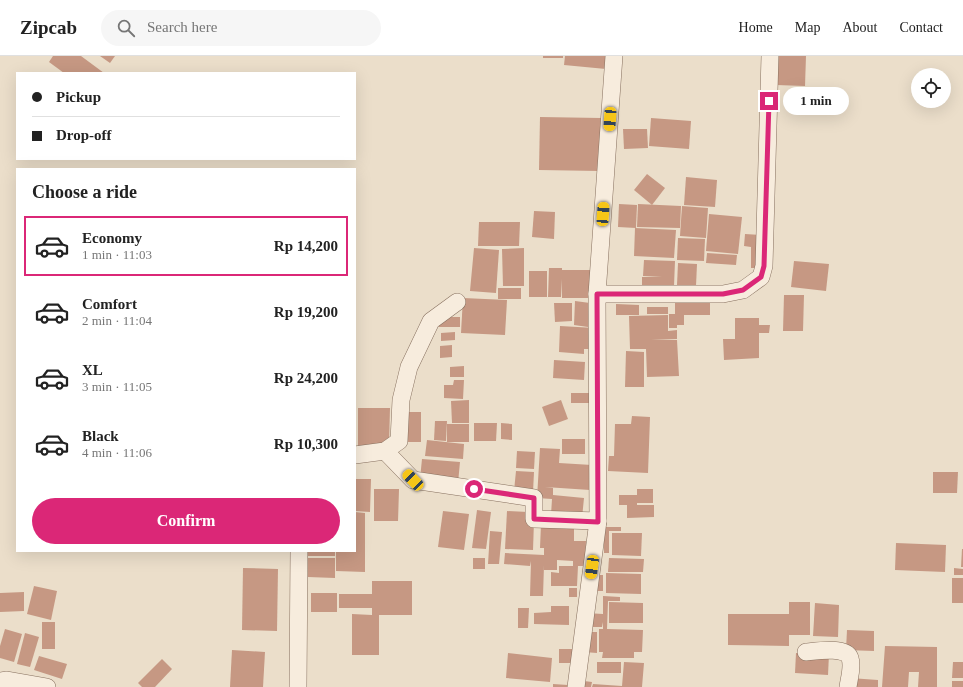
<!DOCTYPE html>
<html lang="en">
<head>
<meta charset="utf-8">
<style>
  :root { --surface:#fff; --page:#f6f6f6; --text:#222; --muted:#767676; --line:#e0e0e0; --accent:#db2777 }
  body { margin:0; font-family:Georgia,serif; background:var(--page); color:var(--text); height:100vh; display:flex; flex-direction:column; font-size:15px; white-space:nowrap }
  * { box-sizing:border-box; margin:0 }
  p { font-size:13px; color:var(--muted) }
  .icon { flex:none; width:22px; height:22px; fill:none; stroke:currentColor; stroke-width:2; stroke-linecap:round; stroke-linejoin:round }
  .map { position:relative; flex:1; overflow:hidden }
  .details { position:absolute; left:16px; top:112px; width:340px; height:384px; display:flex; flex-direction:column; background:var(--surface); border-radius:0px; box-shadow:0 4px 16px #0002 }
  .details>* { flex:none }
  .top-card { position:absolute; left:16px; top:16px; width:340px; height:88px; border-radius:0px; box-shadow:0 4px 16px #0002; display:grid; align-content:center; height:88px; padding:0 16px; background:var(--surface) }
  .fabs { position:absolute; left:911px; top:12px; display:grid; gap:8px }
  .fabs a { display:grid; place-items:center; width:40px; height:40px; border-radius:50%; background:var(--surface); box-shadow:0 4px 16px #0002; font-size:20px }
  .end { position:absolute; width:18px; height:18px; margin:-9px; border:5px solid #db2777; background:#fff; box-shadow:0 0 0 2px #fff }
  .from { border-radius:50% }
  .bubble { position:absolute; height:28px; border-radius:14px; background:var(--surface); box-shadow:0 4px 16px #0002; font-size:13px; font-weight:700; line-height:28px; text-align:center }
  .car { position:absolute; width:12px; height:24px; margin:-12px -6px; border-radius:5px; box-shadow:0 0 3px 1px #0007; background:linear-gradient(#f5c518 24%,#345 0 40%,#f5c518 0 76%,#345 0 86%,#f5c518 0) }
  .top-card b { display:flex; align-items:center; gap:14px; height:38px; font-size:15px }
  .top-card b+b { border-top:1px solid var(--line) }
  .top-card i { width:10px; height:10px; background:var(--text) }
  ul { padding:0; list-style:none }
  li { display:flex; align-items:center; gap:12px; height:60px; margin:0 8px 6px; padding:0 8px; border:2px solid transparent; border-radius:0px }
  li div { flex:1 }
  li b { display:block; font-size:15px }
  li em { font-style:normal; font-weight:700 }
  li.current { border-color:var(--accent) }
  li>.icon { width:36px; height:36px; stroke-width:1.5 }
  h2 { padding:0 16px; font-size:18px; line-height:48px }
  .primary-button { display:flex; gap:8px; margin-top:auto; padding:8px 16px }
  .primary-button a { flex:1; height:46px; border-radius:24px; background:var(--accent); color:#fff; font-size:16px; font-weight:700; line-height:46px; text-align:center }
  header { display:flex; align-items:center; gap:24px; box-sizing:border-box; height:56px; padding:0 20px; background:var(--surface); border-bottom:1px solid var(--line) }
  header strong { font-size:19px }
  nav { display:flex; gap:22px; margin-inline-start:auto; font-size:14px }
  .search { width:280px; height:36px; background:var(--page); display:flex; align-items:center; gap:10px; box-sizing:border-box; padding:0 14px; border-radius:22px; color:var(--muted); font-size:15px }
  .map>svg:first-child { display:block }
  .building { fill:#c69883 }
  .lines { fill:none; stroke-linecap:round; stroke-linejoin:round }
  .minor-casing { stroke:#87705f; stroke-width:18 }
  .minor { stroke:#f7ecdd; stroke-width:17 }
  .route { stroke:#db2777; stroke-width:5 }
</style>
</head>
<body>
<header>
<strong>Zipcab</strong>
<div class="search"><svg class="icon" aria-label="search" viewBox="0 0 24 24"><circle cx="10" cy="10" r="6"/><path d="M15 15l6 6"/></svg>Search here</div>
<nav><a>Home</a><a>Map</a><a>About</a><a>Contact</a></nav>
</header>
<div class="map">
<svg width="963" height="631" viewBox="0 0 963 631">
  <rect width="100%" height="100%" fill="#ebdeca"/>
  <g class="building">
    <polygon points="53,0 81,0 104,17 64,17 49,6"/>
    <polygon points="100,0 115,0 110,7"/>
    <rect x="543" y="0" width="20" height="2"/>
    <polygon points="565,0 607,0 606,13 564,9"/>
    <polygon points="777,0 806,0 805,30 776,29"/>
    <polygon points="540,61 601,62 600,115 539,114"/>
    <polygon points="651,62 691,65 689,93 649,90"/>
    <polygon points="623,73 647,73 648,92 624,93"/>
    <polygon points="647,118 665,132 652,149 634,134"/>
    <polygon points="686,121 717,124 715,151 684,149"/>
    <polygon points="619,148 637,149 636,172 618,171"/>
    <polygon points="638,148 681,150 680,172 637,171"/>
    <polygon points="682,150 708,152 706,182 680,180"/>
    <polygon points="534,155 555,156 554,183 532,181"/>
    <polygon points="709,158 742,161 738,198 706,195"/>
    <polygon points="479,166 520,166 519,190 478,190"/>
    <polygon points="635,172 676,174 674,202 634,200"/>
    <polygon points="745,178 761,179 759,212 751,212 751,191 744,190"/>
    <polygon points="678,182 705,183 704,205 677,204"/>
    <polygon points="474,192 499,194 496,237 470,235"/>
    <polygon points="524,192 524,230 503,230 502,193"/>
    <polygon points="707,197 737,199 736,209 706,207"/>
    <polygon points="644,204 675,205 674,230 642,230 642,221 662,221 643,220"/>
    <polygon points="794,205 829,208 826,235 791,231"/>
    <polygon points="678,207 697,208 696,230 677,229"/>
    <polygon points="549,212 562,212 562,214 594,214 595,242 562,242 562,223 561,241 548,241"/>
    <rect x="529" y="215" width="18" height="26"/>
    <rect x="498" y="232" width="23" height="11"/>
    <polygon points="784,239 804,239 803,275 783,275"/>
    <polygon points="463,242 507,244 505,279 461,277"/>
    <polygon points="675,242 710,242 710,259 684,259 684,269 677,269 677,272 669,272 669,258 675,258"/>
    <polygon points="575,245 590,247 588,271 574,269"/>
    <polygon points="554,247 572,247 572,265 555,266"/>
    <polygon points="616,248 639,249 639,259 616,259"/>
    <rect x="647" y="251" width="21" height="7"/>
    <polygon points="668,259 668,275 677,274 677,283 651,284 677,284 679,320 647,321 646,293 630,293 629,260"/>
    <rect x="439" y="261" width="21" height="10"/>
    <polygon points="735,262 759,262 759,269 770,269 769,277 759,277 759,302 724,304 723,283 735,283"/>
    <polygon points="560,270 595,272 594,293 584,293 584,298 559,296"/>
    <polygon points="455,276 455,284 441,285 441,277"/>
    <polygon points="452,289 452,301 440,302 440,290"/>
    <polygon points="626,295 644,296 644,331 625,331"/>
    <polygon points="554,304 585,306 584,324 553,322"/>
    <polygon points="464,310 464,321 450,321 450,311"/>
    <polygon points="454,324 464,324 463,343 444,342 444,329 453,329"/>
    <rect x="571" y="337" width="24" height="10"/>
    <polygon points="469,344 469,367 452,367 451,345"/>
    <polygon points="561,344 568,363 549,370 542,351"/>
    <polygon points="358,352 390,352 389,390 358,390"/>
    <rect x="406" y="356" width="15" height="30"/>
    <polygon points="632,360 650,361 648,417 608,415 609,400 614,400 615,368 631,368"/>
    <polygon points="435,365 447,365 446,385 434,384"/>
    <polygon points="474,367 497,367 496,385 474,385"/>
    <polygon points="501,367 512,368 512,384 501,383"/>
    <rect x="447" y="368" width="22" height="18"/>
    <rect x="562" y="383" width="23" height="15"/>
    <polygon points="427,384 464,388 463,403 425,400"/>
    <polygon points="540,392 560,393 559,407 592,409 590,434 545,431 553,432 553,439 584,442 582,462 551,459 552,443 537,442"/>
    <polygon points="517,395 535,396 534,413 516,412"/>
    <polygon points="422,403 460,406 458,427 420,423"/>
    <polygon points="516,415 534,416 533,436 514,435"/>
    <polygon points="933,416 958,416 957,437 933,437"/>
    <polygon points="355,423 371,423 370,456 355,455"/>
    <polygon points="374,433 399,433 398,465 374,465"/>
    <polygon points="637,433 653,433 653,447 637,447 637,449 654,449 654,461 627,462 627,449 619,449 619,439 637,439"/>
    <polygon points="477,454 491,456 486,493 472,492"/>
    <polygon points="443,455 469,458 464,494 438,491"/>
    <polygon points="507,455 528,456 534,465 533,494 505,493"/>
    <polygon points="355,456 365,457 365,516 336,515 336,495 355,495"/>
    <polygon points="541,468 574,469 574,485 586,485 585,510 578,510 577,530 551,530 551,516 559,517 559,510 573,510 573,505 557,504 557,514 544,514 544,509 543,540 530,540 531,505 530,510 504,508 505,497 544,499 544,492 540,492"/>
    <polygon points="604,471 621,471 621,475 609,475 609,497 604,497"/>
    <polygon points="490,475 502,476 499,508 488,508"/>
    <polygon points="612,477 642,477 641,500 612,499"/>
    <polygon points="896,487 946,489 945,516 895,514"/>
    <polygon points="962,493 963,493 963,511 961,511"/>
    <rect x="308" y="495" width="27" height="5"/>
    <polygon points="308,502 335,502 335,522 308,521"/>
    <rect x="473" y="502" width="12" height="11"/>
    <polygon points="609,502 644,503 643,516 608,516"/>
    <polygon points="243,512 278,513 277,575 242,574"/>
    <polygon points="954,512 963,513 963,519 954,519"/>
    <polygon points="606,517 641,518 641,538 606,537"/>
    <rect x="592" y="519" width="11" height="16"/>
    <rect x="952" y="522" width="11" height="25"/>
    <polygon points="372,525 412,525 412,559 379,559 379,599 352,599 352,558 372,559 372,552 339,552 339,538 372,538"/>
    <polygon points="34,530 57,535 51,564 27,558"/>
    <rect x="569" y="532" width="8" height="9"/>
    <polygon points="24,536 24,555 0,556 0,537"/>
    <rect x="311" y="537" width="26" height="19"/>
    <polygon points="603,540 620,541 620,545 608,545 607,573 643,574 642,596 634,596 634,602 602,602 603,596 599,596 599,573 603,573 603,566 602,571 586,571 586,557 603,558"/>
    <polygon points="609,546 643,547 643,567 609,567"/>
    <polygon points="789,546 810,546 810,579 789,579 789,590 728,589 728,558 789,558"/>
    <polygon points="815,547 839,549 838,581 813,580"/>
    <polygon points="551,550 569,550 569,569 534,568 534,557 551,556"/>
    <polygon points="518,552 529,552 528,572 518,572"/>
    <rect x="42" y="566" width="13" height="27"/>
    <polygon points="5,573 22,578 14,606 0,602 0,590"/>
    <polygon points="847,574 874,575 874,595 846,594"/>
    <polygon points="584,576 597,576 597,597 584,596"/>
    <polygon points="25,577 39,581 30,611 17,608"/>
    <polygon points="885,590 937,591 937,631 918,631 919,616 909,616 908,631 882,631"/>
    <rect x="559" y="593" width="15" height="14"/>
    <polygon points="232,594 265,596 263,631 230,631"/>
    <polygon points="508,597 552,602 550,626 506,622"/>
    <polygon points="796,597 829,598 828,619 795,617"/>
    <polygon points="39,600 67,608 62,623 34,614"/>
    <polygon points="162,603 172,613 155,631 142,631 138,627"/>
    <rect x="597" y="606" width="24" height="11"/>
    <polygon points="624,606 644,607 642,631 592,631 593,628 622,630"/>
    <polygon points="953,606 963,606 963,622 952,622"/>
    <polygon points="850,622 878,624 878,631 850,631"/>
    <polygon points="584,625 592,626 591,631 584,631"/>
    <rect x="952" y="625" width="11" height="6"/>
    <polygon points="553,628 568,629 568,631 553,631"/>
  </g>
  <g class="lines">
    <g class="minor-casing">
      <g id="minor">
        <polyline points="597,238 723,238 743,234 761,221 764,210 770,0"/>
        <polyline points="385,395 413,424 534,442 534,463 598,465"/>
        <polyline points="355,399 385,395 399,385 401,344 409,311 431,265 457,246"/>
        <path d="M806 596C816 595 846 590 850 602 853 611 849 623 848 631"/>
        <polyline points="0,625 7,624 47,631"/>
        <polyline points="298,631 299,495"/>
        <polyline points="576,631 598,465 597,238 614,0"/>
      </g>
    </g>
    <use href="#minor" class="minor"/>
  </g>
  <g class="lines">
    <polyline class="route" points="474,433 534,442 534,463 598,466 597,238 723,238 743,234 761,221 764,210 769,45"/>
  </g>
</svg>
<div class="fabs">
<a><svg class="icon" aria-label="locate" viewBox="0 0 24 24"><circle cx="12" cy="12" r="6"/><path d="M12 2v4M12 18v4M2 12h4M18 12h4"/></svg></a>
</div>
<i class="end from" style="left:474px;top:433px"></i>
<i class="end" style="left:769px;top:45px"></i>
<div class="bubble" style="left:783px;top:31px;width:66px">1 min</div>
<i class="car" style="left:610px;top:63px;rotate:184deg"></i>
<i class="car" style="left:603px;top:158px;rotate:4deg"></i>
<i class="car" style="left:413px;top:424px;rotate:316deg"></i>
<i class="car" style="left:592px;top:511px;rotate:188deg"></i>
<div class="top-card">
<b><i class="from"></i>Pickup</b>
<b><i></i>Drop-off</b>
</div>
<section class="details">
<h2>Choose a ride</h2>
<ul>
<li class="current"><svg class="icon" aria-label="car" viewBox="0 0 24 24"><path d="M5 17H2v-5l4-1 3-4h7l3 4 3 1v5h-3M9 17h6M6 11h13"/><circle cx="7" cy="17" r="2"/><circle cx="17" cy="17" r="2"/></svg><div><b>Economy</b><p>1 min · 11:03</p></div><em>Rp 14,200</em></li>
<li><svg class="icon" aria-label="car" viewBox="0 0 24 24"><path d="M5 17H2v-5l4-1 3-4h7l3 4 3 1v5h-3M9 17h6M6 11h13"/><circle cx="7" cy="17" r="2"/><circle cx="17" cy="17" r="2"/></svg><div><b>Comfort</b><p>2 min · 11:04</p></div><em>Rp 19,200</em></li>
<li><svg class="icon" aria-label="car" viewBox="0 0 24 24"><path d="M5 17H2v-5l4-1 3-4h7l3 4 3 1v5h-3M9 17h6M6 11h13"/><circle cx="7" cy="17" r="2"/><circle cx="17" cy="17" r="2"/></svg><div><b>XL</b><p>3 min · 11:05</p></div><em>Rp 24,200</em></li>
<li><svg class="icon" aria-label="car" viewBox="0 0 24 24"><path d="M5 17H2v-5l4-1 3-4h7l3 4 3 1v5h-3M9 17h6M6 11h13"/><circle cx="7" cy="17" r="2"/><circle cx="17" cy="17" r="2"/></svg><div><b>Black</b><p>4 min · 11:06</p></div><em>Rp 10,300</em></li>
</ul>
<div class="primary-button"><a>Confirm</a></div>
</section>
</div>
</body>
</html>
